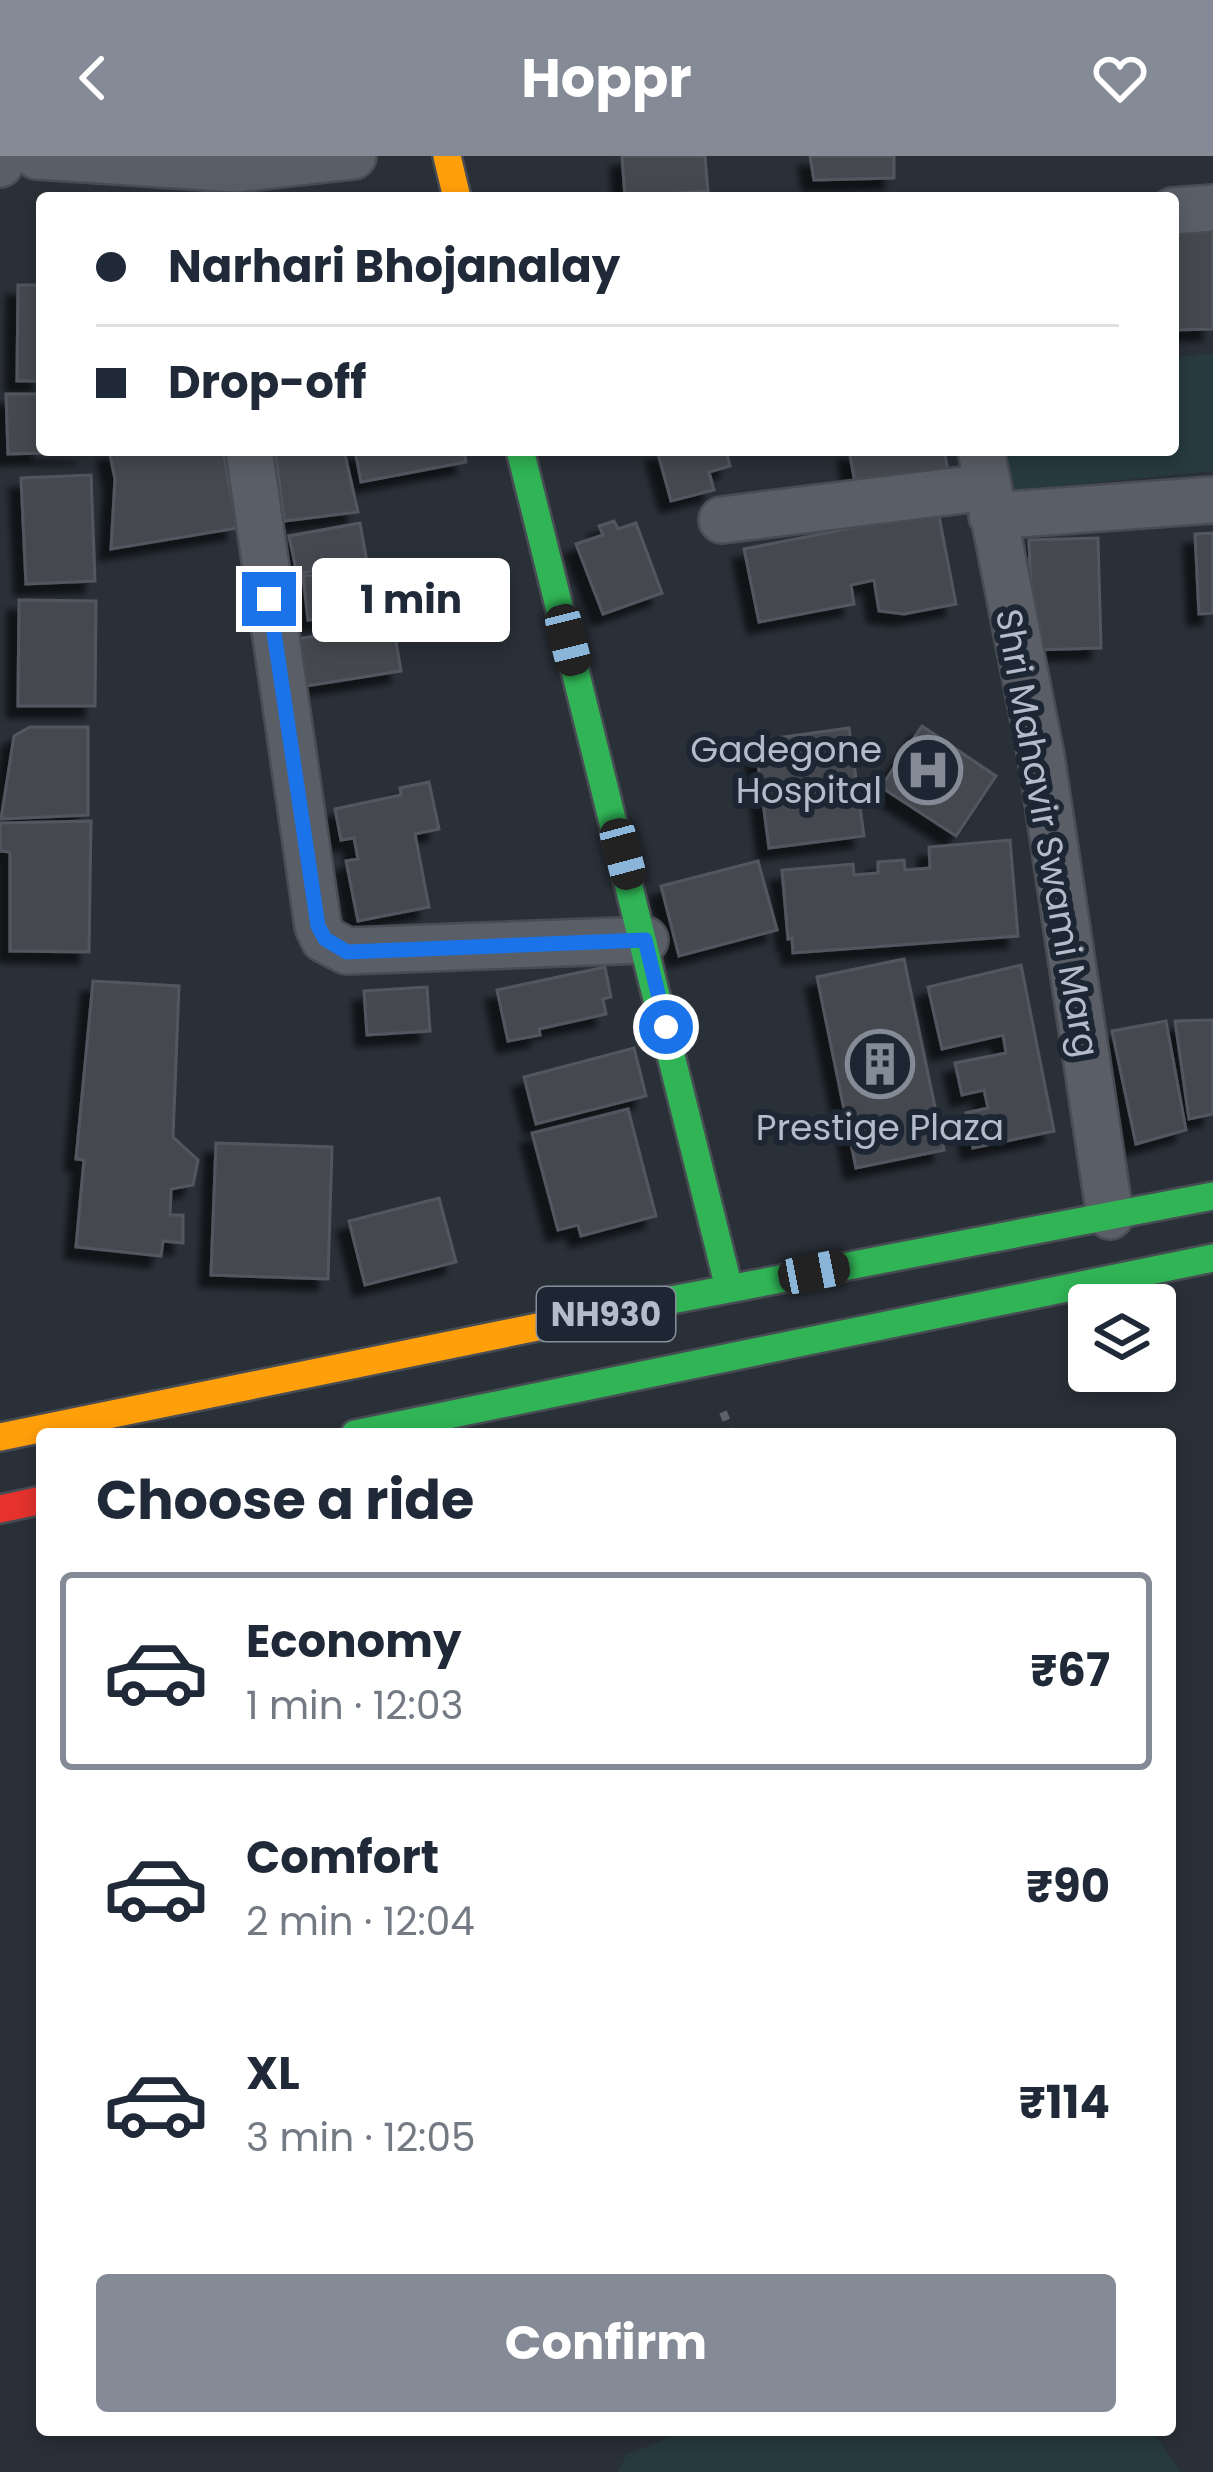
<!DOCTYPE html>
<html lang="en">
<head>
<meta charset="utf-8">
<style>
  :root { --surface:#fff; --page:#f6f6f7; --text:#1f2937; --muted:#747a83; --line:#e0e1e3; --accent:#848b96 }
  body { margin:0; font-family:Poppins,sans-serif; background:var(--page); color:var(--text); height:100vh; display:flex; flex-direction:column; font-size:45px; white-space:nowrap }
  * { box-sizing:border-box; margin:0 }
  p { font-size:39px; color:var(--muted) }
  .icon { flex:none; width:66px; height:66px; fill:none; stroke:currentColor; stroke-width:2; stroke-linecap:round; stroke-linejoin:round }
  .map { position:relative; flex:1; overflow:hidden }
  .panel { position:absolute; left:36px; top:1272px; width:1140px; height:1008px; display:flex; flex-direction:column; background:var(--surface); border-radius:12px; box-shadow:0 6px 18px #0003 }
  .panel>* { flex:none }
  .hud { position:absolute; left:36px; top:36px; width:1143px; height:264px; border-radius:12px; box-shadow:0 6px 18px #0003; display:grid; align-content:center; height:264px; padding:0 60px; background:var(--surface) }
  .controls { position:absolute; left:1068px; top:1128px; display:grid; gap:24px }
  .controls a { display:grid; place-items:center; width:108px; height:108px; border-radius:12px; background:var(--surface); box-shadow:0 6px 18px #0003; font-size:60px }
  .end { position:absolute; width:54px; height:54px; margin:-27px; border:15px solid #1a73e8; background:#fff; box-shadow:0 0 0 6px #fff }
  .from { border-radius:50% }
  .bubble { position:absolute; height:84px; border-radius:12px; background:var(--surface); box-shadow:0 6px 18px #0003; font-size:39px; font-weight:700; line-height:84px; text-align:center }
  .car { position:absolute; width:36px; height:72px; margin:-36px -18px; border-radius:15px; box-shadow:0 0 9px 3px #0007; background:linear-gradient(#222 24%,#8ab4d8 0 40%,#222 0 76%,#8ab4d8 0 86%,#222 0) }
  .hud b { display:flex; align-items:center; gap:42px; height:114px; font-size:45px }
  .hud b+b { border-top:3px solid var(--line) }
  .hud i { width:30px; height:30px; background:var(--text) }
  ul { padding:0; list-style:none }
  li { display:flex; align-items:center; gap:36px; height:198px; margin:0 24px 18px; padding:0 36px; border:6px solid transparent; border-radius:12px }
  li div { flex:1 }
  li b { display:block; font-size:45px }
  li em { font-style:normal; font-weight:700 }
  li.on { border-color:var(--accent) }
  li>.icon { width:108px; height:108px; stroke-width:1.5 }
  h2 { padding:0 60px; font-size:54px; line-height:144px }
  .action { display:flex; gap:24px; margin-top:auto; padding:24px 60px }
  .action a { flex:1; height:138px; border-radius:12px; background:var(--accent); color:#fff; font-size:48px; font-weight:700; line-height:138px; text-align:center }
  header { display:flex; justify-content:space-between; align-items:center; height:156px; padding:0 60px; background:var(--accent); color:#fff; font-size:54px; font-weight:700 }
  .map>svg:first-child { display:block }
  .green { fill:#273a3e }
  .building { fill:#444950; stroke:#52575f; stroke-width:3; filter:url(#shadow) }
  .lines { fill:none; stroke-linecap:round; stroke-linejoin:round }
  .street-casing { stroke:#484c53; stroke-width:50 }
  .fast-casing { stroke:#484c53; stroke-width:32 }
  .slow-casing { stroke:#484c53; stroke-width:32 }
  .jam-casing { stroke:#484c53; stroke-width:32 }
  .path { stroke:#5d636a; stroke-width:8; stroke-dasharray:9 9; stroke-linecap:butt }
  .street { stroke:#5a5e66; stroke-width:45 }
  .fast { stroke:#30b455; stroke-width:27 }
  .slow { stroke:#ff9f0a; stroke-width:27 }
  .jam { stroke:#e5322d; stroke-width:27 }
  .route { stroke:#1a73e8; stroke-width:15 }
  .labels { text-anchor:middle; stroke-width:12; stroke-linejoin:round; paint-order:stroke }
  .shield { fill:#1d2633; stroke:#878f9c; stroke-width:3 }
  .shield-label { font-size:33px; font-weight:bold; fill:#b4bcc9 }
  .poi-label { font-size:36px; fill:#b4bcc9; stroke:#1d2633; text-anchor:end }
  .street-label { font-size:36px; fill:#b4bcc9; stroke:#1d2633 }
</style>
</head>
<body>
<header><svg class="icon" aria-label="back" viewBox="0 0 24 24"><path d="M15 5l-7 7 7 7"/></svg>Hoppr<svg class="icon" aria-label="heart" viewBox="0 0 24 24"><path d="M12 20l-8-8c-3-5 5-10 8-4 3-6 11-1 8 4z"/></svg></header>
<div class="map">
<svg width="1213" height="2316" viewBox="0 0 1213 2316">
  <defs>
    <filter id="shadow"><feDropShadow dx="-11" dy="11" stdDeviation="3" flood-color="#0009"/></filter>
  </defs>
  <rect width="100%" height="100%" fill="#2a3038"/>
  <g class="green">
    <polygon points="1213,198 1213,315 1008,335 1003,294 1173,294 1173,201"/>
    <polygon points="687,2274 1152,2274 1181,2316 618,2316 626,2299"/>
  </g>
  <g class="building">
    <polygon points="622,0 705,0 708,35 625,41"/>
    <polygon points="810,0 894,0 894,22 814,24"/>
    <polygon points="1213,59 1213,173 1173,174 1173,60"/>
    <polygon points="18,129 42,129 42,225 17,225"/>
    <polygon points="6,238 42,238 42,294 89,296 8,298"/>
    <polygon points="109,294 223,294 237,372 111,393 115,323"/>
    <polygon points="275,294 344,294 358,356 284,365"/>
    <polygon points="355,294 464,294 466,306 361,326"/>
    <polygon points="657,294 726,294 730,310 709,316 714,334 671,345"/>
    <polygon points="849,294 944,294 948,315 856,332"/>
    <polygon points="91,319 95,425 26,428 21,322"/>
    <polygon points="938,355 956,448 904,458 879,455 874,424 851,429 854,448 759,466 744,393"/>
    <polygon points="614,365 618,373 636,367 662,437 603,458 576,388 603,379 599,370"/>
    <polygon points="360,367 367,406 297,418 289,380"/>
    <polygon points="1213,377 1213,457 1199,458 1195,378"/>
    <polygon points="1098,382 1101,492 1033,494 1029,384"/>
    <polygon points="373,413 378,457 308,464 303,420"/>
    <polygon points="19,444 96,445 95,550 18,550"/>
    <polygon points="393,467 401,515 306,530 298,483"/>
    <polygon points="922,570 996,620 956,680 881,631"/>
    <polygon points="30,571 88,571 88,659 1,663 14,580"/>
    <polygon points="849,572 864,680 769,692 755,585"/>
    <polygon points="429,626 439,673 415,678 429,751 358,765 346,705 358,703 354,682 341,684 335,653 401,639 400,632"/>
    <polygon points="91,665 89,796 10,795 10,696 0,695 0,667"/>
    <polygon points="1010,684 1018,780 793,797 792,782 788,783 782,714 853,708 854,719 878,717 878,706 904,704 905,714 930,712 929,691"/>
    <polygon points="758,705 777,774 679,800 661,730"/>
    <polygon points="904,803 944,994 856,1012 817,821"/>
    <polygon points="1021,809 1054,975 973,992 966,957 988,952 984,934 962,939 955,907 1006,897 1003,879 942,893 928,831"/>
    <polygon points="605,811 611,841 603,843 606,858 539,873 540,879 508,885 497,834"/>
    <polygon points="93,825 179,830 173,981 198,1004 193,1029 171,1033 170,1059 183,1059 183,1087 163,1085 161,1100 76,1091 84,1004 76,1003"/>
    <polygon points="427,831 430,875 367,879 364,835"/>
    <polygon points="1213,864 1213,958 1189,963 1175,865"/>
    <polygon points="1166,865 1186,974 1136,988 1112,875"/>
    <polygon points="634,892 646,940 536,968 524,921"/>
    <polygon points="628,953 656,1060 581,1080 578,1069 558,1074 532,977"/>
    <polygon points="216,987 332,991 328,1123 211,1119"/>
    <polygon points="439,1042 456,1106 365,1129 349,1065"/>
  </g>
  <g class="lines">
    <g class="street-casing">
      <g id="street">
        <polyline points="37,0 237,13 353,0"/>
        <polyline points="0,8 1,0"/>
        <polyline points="1173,55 1213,52"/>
        <polyline points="249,294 318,770 324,783 347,795 645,784"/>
        <polyline points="981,294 1041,600 1110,1060"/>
        <polyline points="992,360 1213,344"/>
        <polyline points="722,364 987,331"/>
      </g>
    </g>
    <g class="fast-casing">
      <g id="fast">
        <polyline points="520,294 729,1132"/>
        <polyline points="640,1150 1213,1040"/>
        <polyline points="355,1278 1213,1102"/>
      </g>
    </g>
    <g class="slow-casing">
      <g id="slow">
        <polyline points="447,0 457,42"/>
        <polyline points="0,1281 640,1150"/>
      </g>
    </g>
    <g class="jam-casing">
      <polyline id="jam" points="0,1353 42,1344"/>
    </g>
    <polyline class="path" points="723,1256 732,1278"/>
    <use href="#street" class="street"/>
    <use href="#fast" class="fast"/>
    <use href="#slow" class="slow"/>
    <use href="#jam" class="jam"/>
  </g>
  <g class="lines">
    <polyline class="route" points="269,443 318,770 325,783 347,796 645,784 666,871"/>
  </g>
  <defs>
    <g id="hospital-ring" transform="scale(3.45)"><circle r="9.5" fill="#1d2633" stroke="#848b96" stroke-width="1.5"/><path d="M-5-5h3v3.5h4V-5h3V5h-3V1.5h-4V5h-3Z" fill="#848b96"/></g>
    <g id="building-ring" transform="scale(3.45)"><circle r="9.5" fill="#1d2633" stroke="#848b96" stroke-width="1.5"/><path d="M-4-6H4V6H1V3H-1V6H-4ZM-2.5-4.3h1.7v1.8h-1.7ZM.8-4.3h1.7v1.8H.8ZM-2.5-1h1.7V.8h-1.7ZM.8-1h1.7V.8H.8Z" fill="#848b96"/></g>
  </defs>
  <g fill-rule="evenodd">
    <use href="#hospital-ring" x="928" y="614"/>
    <use href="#building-ring" x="880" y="908"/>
  </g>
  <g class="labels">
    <rect class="shield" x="537" y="1131" width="138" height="54" rx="9"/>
    <g class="shield-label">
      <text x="606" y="1170">NH930</text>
    </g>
    <g class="poi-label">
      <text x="882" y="606">Gadegone<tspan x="882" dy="41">Hospital</tspan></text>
      <text x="880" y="984" text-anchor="middle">Prestige Plaza</text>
    </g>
    <g class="street-label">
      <text transform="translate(1048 677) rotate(80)" y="13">Shri Mahavir Swami Marg</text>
    </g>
  </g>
</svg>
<div class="controls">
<a><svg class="icon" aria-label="layers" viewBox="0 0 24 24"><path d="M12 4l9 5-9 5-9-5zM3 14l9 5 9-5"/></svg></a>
</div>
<i class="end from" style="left:666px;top:871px"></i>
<i class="end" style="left:269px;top:443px"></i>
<div class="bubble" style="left:312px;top:402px;width:198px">1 min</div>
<i class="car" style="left:568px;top:484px;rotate:166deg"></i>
<i class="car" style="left:623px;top:698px;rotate:165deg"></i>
<i class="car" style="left:814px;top:1116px;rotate:79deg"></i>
<div class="hud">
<b><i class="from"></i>Narhari Bhojanalay</b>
<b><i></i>Drop-off</b>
</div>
<section class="panel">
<h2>Choose a ride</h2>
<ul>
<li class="on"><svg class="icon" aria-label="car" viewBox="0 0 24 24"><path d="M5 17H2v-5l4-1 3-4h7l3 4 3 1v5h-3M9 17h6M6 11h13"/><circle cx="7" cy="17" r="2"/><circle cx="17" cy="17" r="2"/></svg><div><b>Economy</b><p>1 min · 12:03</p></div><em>₹67</em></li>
<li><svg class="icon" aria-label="car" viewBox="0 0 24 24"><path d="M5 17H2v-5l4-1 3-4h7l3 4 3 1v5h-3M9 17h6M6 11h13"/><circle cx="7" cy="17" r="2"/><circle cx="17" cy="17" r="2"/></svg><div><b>Comfort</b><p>2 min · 12:04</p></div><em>₹90</em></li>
<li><svg class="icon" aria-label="car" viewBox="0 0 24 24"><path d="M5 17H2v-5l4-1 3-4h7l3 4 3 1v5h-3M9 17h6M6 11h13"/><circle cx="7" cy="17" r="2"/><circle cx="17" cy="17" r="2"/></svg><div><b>XL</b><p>3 min · 12:05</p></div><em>₹114</em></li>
</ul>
<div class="action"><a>Confirm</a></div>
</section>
</div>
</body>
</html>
